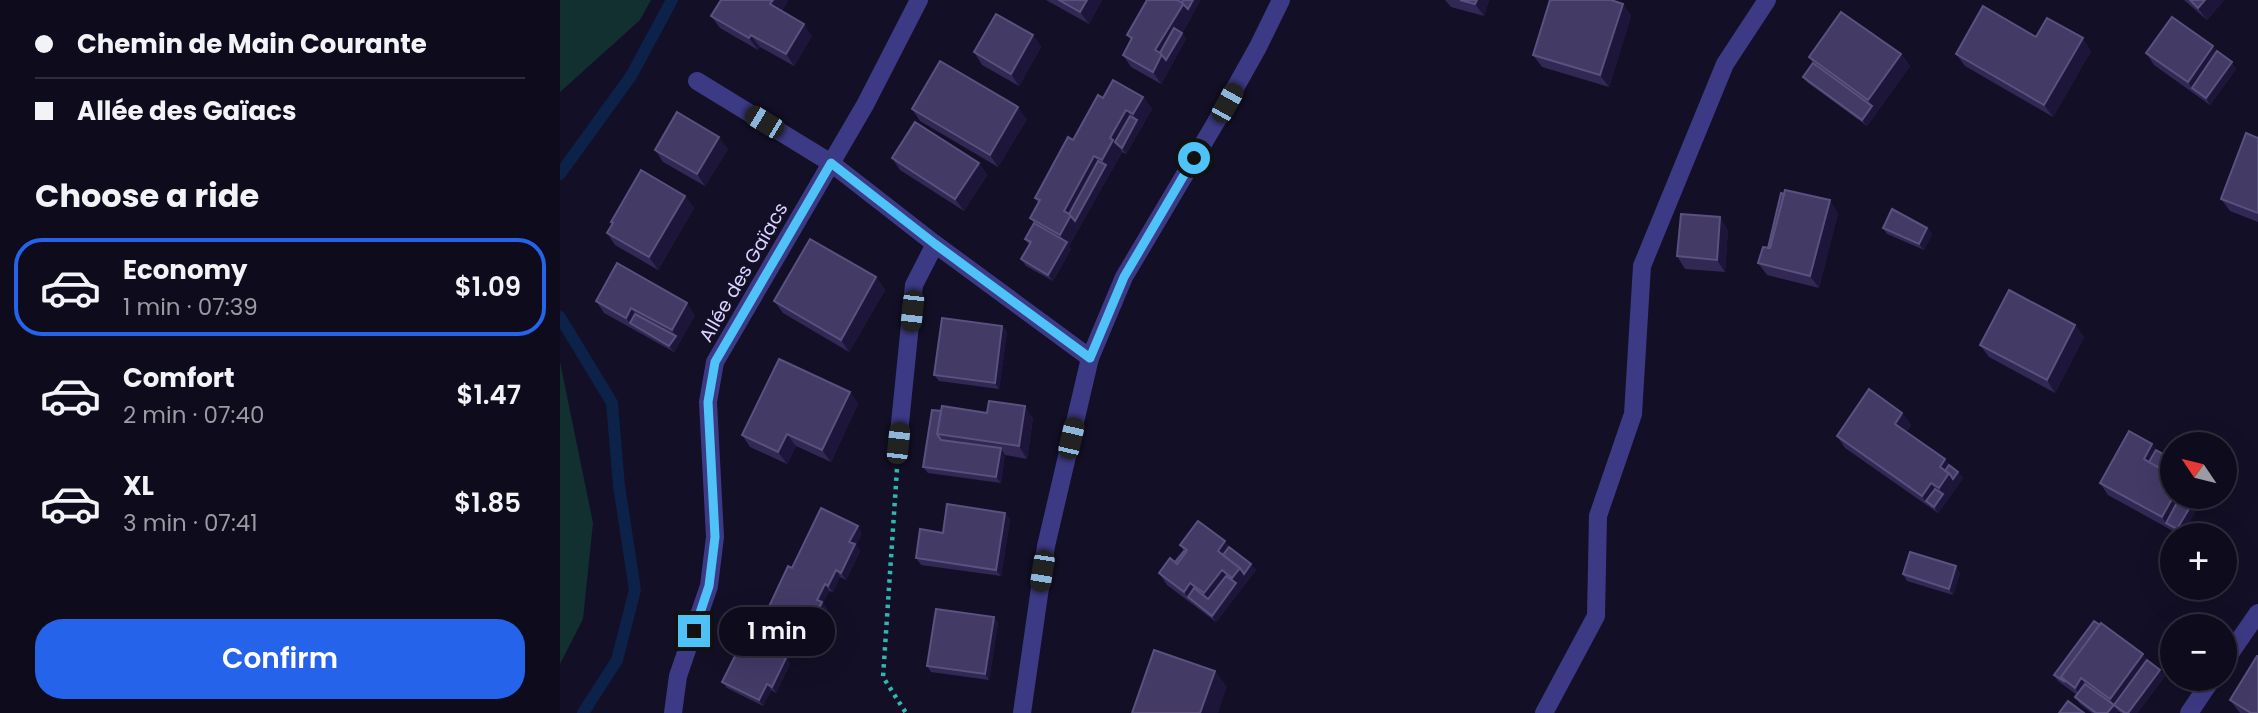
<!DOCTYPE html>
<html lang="en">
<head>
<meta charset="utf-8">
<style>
  :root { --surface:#0e0b1c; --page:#1c1929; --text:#f1f3f6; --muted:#9b9ba3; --line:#2e2b3b; --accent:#2563eb }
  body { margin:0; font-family:Poppins,sans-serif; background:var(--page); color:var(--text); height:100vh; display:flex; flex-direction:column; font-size:26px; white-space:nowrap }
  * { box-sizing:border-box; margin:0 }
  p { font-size:23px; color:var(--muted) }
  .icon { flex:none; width:38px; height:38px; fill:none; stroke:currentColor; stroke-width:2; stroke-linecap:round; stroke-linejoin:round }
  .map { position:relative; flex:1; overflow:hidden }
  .details { display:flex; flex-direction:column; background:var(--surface); width:560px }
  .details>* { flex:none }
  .hud { display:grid; align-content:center; height:154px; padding:0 35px; background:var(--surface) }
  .needle { width:46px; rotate:305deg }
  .tools { position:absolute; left:1600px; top:432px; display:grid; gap:14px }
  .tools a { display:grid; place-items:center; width:77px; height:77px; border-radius:50%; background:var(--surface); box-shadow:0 7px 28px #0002,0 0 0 2px var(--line); font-size:35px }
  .end { position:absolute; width:32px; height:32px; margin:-16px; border:9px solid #4fc3f7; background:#111; box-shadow:0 0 0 4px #111 }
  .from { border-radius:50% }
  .bubble { position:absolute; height:49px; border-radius:24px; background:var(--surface); box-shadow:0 7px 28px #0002,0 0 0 2px var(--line); font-size:23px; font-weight:600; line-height:49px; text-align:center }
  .car { position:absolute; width:21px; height:42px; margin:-21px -10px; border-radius:9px; box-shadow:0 0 5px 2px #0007; background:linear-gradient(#222 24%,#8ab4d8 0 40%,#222 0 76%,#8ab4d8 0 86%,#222 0) }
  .hud b { display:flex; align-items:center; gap:24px; height:66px; font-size:26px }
  .hud b+b { border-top:2px solid var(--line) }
  .hud i { width:18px; height:18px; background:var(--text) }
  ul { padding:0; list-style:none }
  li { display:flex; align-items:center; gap:21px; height:98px; margin:0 14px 10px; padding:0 21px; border:4px solid transparent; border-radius:28px }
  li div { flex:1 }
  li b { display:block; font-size:26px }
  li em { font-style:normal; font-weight:600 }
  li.current { border-color:var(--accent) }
  li>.icon { width:63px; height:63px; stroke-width:1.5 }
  h2 { padding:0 35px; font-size:32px; line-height:84px }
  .primary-button { display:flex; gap:14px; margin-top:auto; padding:14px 35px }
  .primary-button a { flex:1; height:80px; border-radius:28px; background:var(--accent); color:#fff; font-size:28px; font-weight:600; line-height:80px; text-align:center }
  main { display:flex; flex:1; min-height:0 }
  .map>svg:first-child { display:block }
  .green { fill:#12302f }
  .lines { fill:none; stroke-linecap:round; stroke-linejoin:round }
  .stream { stroke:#0c2248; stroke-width:12 }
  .path { stroke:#2fb8b0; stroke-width:4.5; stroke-dasharray:3.5 5; stroke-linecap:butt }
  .lane { stroke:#3d3a85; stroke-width:18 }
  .street { stroke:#3d3a85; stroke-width:18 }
  .wall { fill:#312854 }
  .shaded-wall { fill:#1d163a }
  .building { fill:#433a66; stroke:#5a527e; stroke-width:2 }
  .route { stroke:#4fc3f7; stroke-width:9 }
  .labels { text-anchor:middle; stroke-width:6; stroke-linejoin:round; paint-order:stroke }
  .street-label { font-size:19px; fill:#d9d4ff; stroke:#130f26 }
</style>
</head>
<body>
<main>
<section class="details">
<div class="hud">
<b><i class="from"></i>Chemin de Main Courante</b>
<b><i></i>Allée des Gaïacs</b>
</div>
<h2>Choose a ride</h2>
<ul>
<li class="current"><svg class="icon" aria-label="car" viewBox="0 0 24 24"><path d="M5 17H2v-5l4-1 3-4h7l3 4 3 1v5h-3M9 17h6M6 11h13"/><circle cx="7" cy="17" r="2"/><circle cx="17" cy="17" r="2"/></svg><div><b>Economy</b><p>1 min · 07:39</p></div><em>$1.09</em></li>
<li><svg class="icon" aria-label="car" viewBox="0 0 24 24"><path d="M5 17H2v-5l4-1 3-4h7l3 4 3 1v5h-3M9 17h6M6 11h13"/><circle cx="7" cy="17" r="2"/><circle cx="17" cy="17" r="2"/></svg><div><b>Comfort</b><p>2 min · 07:40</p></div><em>$1.47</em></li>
<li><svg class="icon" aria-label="car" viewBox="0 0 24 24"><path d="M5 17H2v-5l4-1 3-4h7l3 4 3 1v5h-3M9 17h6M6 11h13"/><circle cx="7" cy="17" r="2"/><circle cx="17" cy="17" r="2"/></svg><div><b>XL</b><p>3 min · 07:41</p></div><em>$1.85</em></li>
</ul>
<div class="primary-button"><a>Confirm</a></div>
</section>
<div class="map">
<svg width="1698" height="713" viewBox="0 0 1698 713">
  <rect width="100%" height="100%" fill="#130f26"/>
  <g class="green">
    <polygon points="0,0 91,0 80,20 0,92"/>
    <polygon points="0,362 33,523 23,619 0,664"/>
  </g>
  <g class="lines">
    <g class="stream">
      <polyline points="0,174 71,76 112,0"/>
      <polyline points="0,317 52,403 59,486 75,590 57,660 23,713"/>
    </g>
    <polyline class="path" points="337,469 323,677 346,713"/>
    <g class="lane">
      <polyline points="137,81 271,163"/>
      <polyline points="338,443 354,285 375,244"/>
    </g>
    <g class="street">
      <polyline points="271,163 375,244 530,358"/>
      <polyline points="1664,662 1698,613"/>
      <polyline points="113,713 118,676 149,586 155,537 148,402 155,362 305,105 359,0"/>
      <polyline points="462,713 486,546 530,358 564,277 656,122 698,47 721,0"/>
      <polyline points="984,713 1036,616 1038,516 1073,414 1082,266 1165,64 1207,0"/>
      <polyline points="1629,713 1652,679"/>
    </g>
  </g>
  <g class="wall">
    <polygon points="486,0 542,0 529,24"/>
    <polygon points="885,0 929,0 924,16 891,7"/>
    <polygon points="1624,0 1664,0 1647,20"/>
    <polygon points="228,1 222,11 252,36 234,66 200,47 198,50 160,28 151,16"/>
    <polygon points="1063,4 1071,16 1049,87 982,67 973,55"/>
    <polygon points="632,16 622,33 626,39 601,84 571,67 563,55 571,40 567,35"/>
    <polygon points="473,35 481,47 459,86 422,65 414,52"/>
    <polygon points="1476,37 1531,51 1493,117 1405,66 1396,54"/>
    <polygon points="1657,51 1676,69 1650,105 1594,65 1586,53"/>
    <polygon points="1341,54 1350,66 1307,126 1248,83 1243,77 1253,63 1249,57"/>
    <polygon points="583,97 592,109 566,154 562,152 509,246 511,249 493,281 466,266 461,259 469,245 465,239 474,223 470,218 478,203 475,198 513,140"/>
    <polygon points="352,109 467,119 438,167 360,121"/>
    <polygon points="1698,138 1698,222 1670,211 1661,199"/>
    <polygon points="168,149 145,186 103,162 95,150"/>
    <polygon points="332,158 419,163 427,175 404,211 340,170"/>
    <polygon points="1224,194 1278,213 1259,288 1207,275 1198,263 1208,248"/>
    <polygon points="125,196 134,208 98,270 55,245 47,233 52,224 51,222"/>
    <polygon points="1323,228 1367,228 1372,234 1364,250 1327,234"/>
    <polygon points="1168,230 1165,272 1125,269 1117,256"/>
    <polygon points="316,277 325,290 289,352 223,313 214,301"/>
    <polygon points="36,301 135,315 114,352 44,313"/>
    <polygon points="1515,325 1524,337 1495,393 1429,357 1420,345"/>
    <polygon points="442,326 447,332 439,389 379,381 374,375"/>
    <polygon points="290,392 298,404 271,462 236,446 227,464 190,447 182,435"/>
    <polygon points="381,411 427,413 473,418 467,459 445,455 441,483 368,473 363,467"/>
    <polygon points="1342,413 1351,425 1346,432 1385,459 1389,465 1398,472 1403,478 1378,513 1285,448 1277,436"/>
    <polygon points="1592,444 1596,450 1622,536 1548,495 1540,483"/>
    <polygon points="445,513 450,520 441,576 361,565 356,558 383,533"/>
    <polygon points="302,533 296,545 300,551 286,580 280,577 273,592 269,591 263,603 267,609 253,637 248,634 240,650 233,646 227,659 230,664 216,693 211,690 203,706 167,688 162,682 200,626"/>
    <polygon points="620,545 669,547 691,564 696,570 656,622 607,585 599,573 615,562 624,551"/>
    <polygon points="1400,573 1393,595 1347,581 1343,574"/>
    <polygon points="434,617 438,623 429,680 371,672 367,666"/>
    <polygon points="1587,660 1605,676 1577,713 1561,713 1558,711 1557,713 1532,713 1520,704 1515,697 1517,695 1498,681 1494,675"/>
    <polygon points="1670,700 1698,713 1680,713"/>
  </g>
  <g class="shaded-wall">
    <polygon points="213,0 227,0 228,1 219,16 210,4"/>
    <polygon points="527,0 542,0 529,24 520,12"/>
    <polygon points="617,0 641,0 622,33 626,39 611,66 606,60 611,66 601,84 593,72 595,50"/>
    <polygon points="917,0 929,0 924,16 915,4"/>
    <polygon points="1645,0 1664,0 1647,20 1638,8"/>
    <polygon points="1063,4 1071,16 1049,87 1040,75"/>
    <polygon points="244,24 252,36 234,66 226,54"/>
    <polygon points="191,35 200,47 198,50 189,38"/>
    <polygon points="473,35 481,47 459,86 451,74"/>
    <polygon points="1523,38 1531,51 1493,117 1484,105"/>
    <polygon points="1653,46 1661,58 1632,88 1628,82"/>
    <polygon points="1341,54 1350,66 1307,126 1302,120 1312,106 1308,100"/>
    <polygon points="1672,62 1676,69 1650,105 1646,98"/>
    <polygon points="583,97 592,109 566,154 562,148 577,120 573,114"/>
    <polygon points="458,107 467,119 438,167 430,155"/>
    <polygon points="566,110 575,122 558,145 562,152 509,246 511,249 493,281 488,275 506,244 500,235 504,211 534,156 543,168 546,165 542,160 550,138"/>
    <polygon points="159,137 168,149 145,186 137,174"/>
    <polygon points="419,163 427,175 404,211 395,199"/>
    <polygon points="125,196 134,208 98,270 89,257"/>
    <polygon points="1270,200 1278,213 1259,288 1250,276"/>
    <polygon points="1160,217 1168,230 1165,272 1157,260"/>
    <polygon points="1367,228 1372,234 1364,250 1359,244"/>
    <polygon points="316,277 325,290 289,352 281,340"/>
    <polygon points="127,303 135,315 114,352 109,346 116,336 112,330"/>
    <polygon points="71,308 80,320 70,323 66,318"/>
    <polygon points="1515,325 1524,337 1495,393 1487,380"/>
    <polygon points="442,326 447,332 439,389 435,383"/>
    <polygon points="290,392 298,404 271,462 262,450"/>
    <polygon points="465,406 473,418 467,459 459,446"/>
    <polygon points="1342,413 1351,425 1343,436 1335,424"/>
    <polygon points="227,434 236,446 227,464 218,452"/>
    <polygon points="1592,444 1600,456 1594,468 1584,459"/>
    <polygon points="441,448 445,455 441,483 436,477"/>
    <polygon points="1385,459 1394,471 1398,472 1403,478 1378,513 1374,507 1383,494 1379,488 1380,467"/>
    <polygon points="1371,483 1379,495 1366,501 1370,508 1362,496"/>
    <polygon points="1613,497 1629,497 1606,523 1602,517"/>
    <polygon points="1636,497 1644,497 1622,536 1617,529"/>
    <polygon points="445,513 450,520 441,576 436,570"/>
    <polygon points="298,526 302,533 296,545 300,551 286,580 281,573 289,542"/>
    <polygon points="665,541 674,553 668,561 658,551"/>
    <polygon points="691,564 696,570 656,622 652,616 676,583 672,578 680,568"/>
    <polygon points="1396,566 1400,573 1393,595 1389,589"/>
    <polygon points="276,570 280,577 273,592 268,586"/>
    <polygon points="662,570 671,582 653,606 644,593"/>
    <polygon points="630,583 638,595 628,597 624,592"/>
    <polygon points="265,584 269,591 263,603 267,609 253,637 248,631 257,600"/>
    <polygon points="434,617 438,623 429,680 425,674"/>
    <polygon points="243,628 248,634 240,650 236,643"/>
    <polygon points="228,640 233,646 227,659 230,664 216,693 212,687 221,655"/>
    <polygon points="1583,654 1592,666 1554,705 1558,711 1557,713 1547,713 1554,705 1550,699"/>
    <polygon points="1600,670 1605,676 1577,713 1568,713"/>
    <polygon points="655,671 667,687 658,713 640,713"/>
    <polygon points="1521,678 1530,691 1523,700 1515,688"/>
    <polygon points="207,684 211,690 203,706 199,700"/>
  </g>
  <g class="building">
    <polygon points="161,0 213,0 210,4 244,24 226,54 191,35 189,38 151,16"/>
    <polygon points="499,0 527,0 520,12"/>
    <polygon points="587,0 617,0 624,3 595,50 602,54 593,72 563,55 572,38 567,35"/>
    <polygon points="623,0 633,0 628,9 622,3"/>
    <polygon points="900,0 917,0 915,4"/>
    <polygon points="990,0 1051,0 1063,4 1040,75 973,55"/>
    <polygon points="1630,0 1645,0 1638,8"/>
    <polygon points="1423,6 1476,37 1487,18 1523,38 1484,105 1396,54"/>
    <polygon points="1281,12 1341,54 1308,100 1249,57"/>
    <polygon points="436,14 473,35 451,74 414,52"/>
    <polygon points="1612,17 1653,46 1628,82 1586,53"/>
    <polygon points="614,28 622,33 606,60 600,53"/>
    <polygon points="1657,51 1672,62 1646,98 1632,88"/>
    <polygon points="380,61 458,107 430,155 352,109"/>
    <polygon points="1253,63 1312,106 1302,120 1243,77"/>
    <polygon points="553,80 583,97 573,114 566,110 550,138 553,140 542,160 534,156 504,211 511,215 500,235 470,218 480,200 475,198 508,137 513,140 538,95 543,98"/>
    <polygon points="117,112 159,137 137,174 95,150"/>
    <polygon points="570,116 577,120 562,148 558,145 555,142"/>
    <polygon points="355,122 419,163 395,199 332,158"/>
    <polygon points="1686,133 1698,138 1698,213 1661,199"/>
    <polygon points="538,161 546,165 515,221 509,214"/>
    <polygon points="81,170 125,196 89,257 47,233 53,223 51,222"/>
    <polygon points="1225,190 1270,200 1250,276 1198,263 1203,247 1210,248"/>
    <polygon points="1221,193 1224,194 1210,248 1208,248"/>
    <polygon points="1332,209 1367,228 1359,244 1323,228"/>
    <polygon points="1121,214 1160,217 1157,260 1117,256"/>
    <polygon points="474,223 507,242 488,275 461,259 471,242 465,239"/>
    <polygon points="250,239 316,277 281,340 214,301"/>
    <polygon points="57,263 127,303 112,330 71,308 66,318 36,301"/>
    <polygon points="1449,290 1515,325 1487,380 1420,345"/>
    <polygon points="75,314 116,336 109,346 70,323"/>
    <polygon points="382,318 442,326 435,383 374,375"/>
    <polygon points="219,359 290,392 262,450 227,434 218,452 182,435"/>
    <polygon points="1309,389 1342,413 1335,424 1385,459 1380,467 1389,473 1379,488 1371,483 1362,496 1277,436"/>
    <polygon points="429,401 465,406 459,446 377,434 382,406 427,413"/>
    <polygon points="372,410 381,411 377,434 381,440 441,448 436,477 363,467"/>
    <polygon points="1569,431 1592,444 1584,459 1612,475 1612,497 1613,497 1602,517 1540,483"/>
    <polygon points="1596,450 1612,459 1612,475 1589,462"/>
    <polygon points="1389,465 1398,472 1393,479 1389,473 1385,471"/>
    <polygon points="1375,489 1383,494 1374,507 1366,501"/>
    <polygon points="1620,497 1636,497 1617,529 1606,523"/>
    <polygon points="387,504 445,513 436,570 356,558 360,529 383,533"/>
    <polygon points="261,508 298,526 289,542 295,544 281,573 276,570 268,586 265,584 257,600 262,602 248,631 243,628 236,643 228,640 221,655 226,658 212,687 207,684 199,700 162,682 192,622 200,626 228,566 232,568"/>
    <polygon points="638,521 665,541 658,551 680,568 672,578 662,570 644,593 630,583 624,592 599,573 610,558 617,564 627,550 620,545"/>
    <polygon points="669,547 691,564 684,574 680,568 663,555"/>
    <polygon points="624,551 626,552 617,564 615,562"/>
    <polygon points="1350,552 1396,566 1389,589 1343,574"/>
    <polygon points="666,576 676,583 652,616 628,597 634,588 648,599"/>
    <polygon points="376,609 434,617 425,674 367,666"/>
    <polygon points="1534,621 1540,625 1501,677 1505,682 1494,675"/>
    <polygon points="1541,623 1583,654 1550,699 1521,678 1515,688 1501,677"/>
    <polygon points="594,650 655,671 640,713 572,713"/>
    <polygon points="1697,656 1698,656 1698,713 1691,713 1670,700"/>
    <polygon points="1587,660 1600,670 1568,713 1565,713 1554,705"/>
    <polygon points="1525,684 1554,705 1547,713 1536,713 1515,697"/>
    <polygon points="1508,701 1524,713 1499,713"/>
  </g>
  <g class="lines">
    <polyline class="route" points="134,631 149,586 155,537 148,402 155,362 271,163 375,244 530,358 564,277 634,158"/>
  </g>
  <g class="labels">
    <g class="street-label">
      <text transform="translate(183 272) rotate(-60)" y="7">Allée des Gaïacs</text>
    </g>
  </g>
</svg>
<div class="tools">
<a><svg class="needle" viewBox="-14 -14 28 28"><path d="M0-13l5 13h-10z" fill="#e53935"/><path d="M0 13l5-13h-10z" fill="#9b9ba3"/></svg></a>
<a>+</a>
<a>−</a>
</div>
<i class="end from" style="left:634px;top:158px"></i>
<i class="end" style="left:134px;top:631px"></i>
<div class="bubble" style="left:159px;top:607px;width:116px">1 min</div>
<i class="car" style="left:667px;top:103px;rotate:29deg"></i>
<i class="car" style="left:204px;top:122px;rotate:301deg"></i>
<i class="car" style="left:352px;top:311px;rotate:186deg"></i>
<i class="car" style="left:511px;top:438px;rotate:13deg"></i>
<i class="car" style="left:338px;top:443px;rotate:6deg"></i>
<i class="car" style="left:482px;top:571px;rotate:189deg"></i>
</div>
</main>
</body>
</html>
